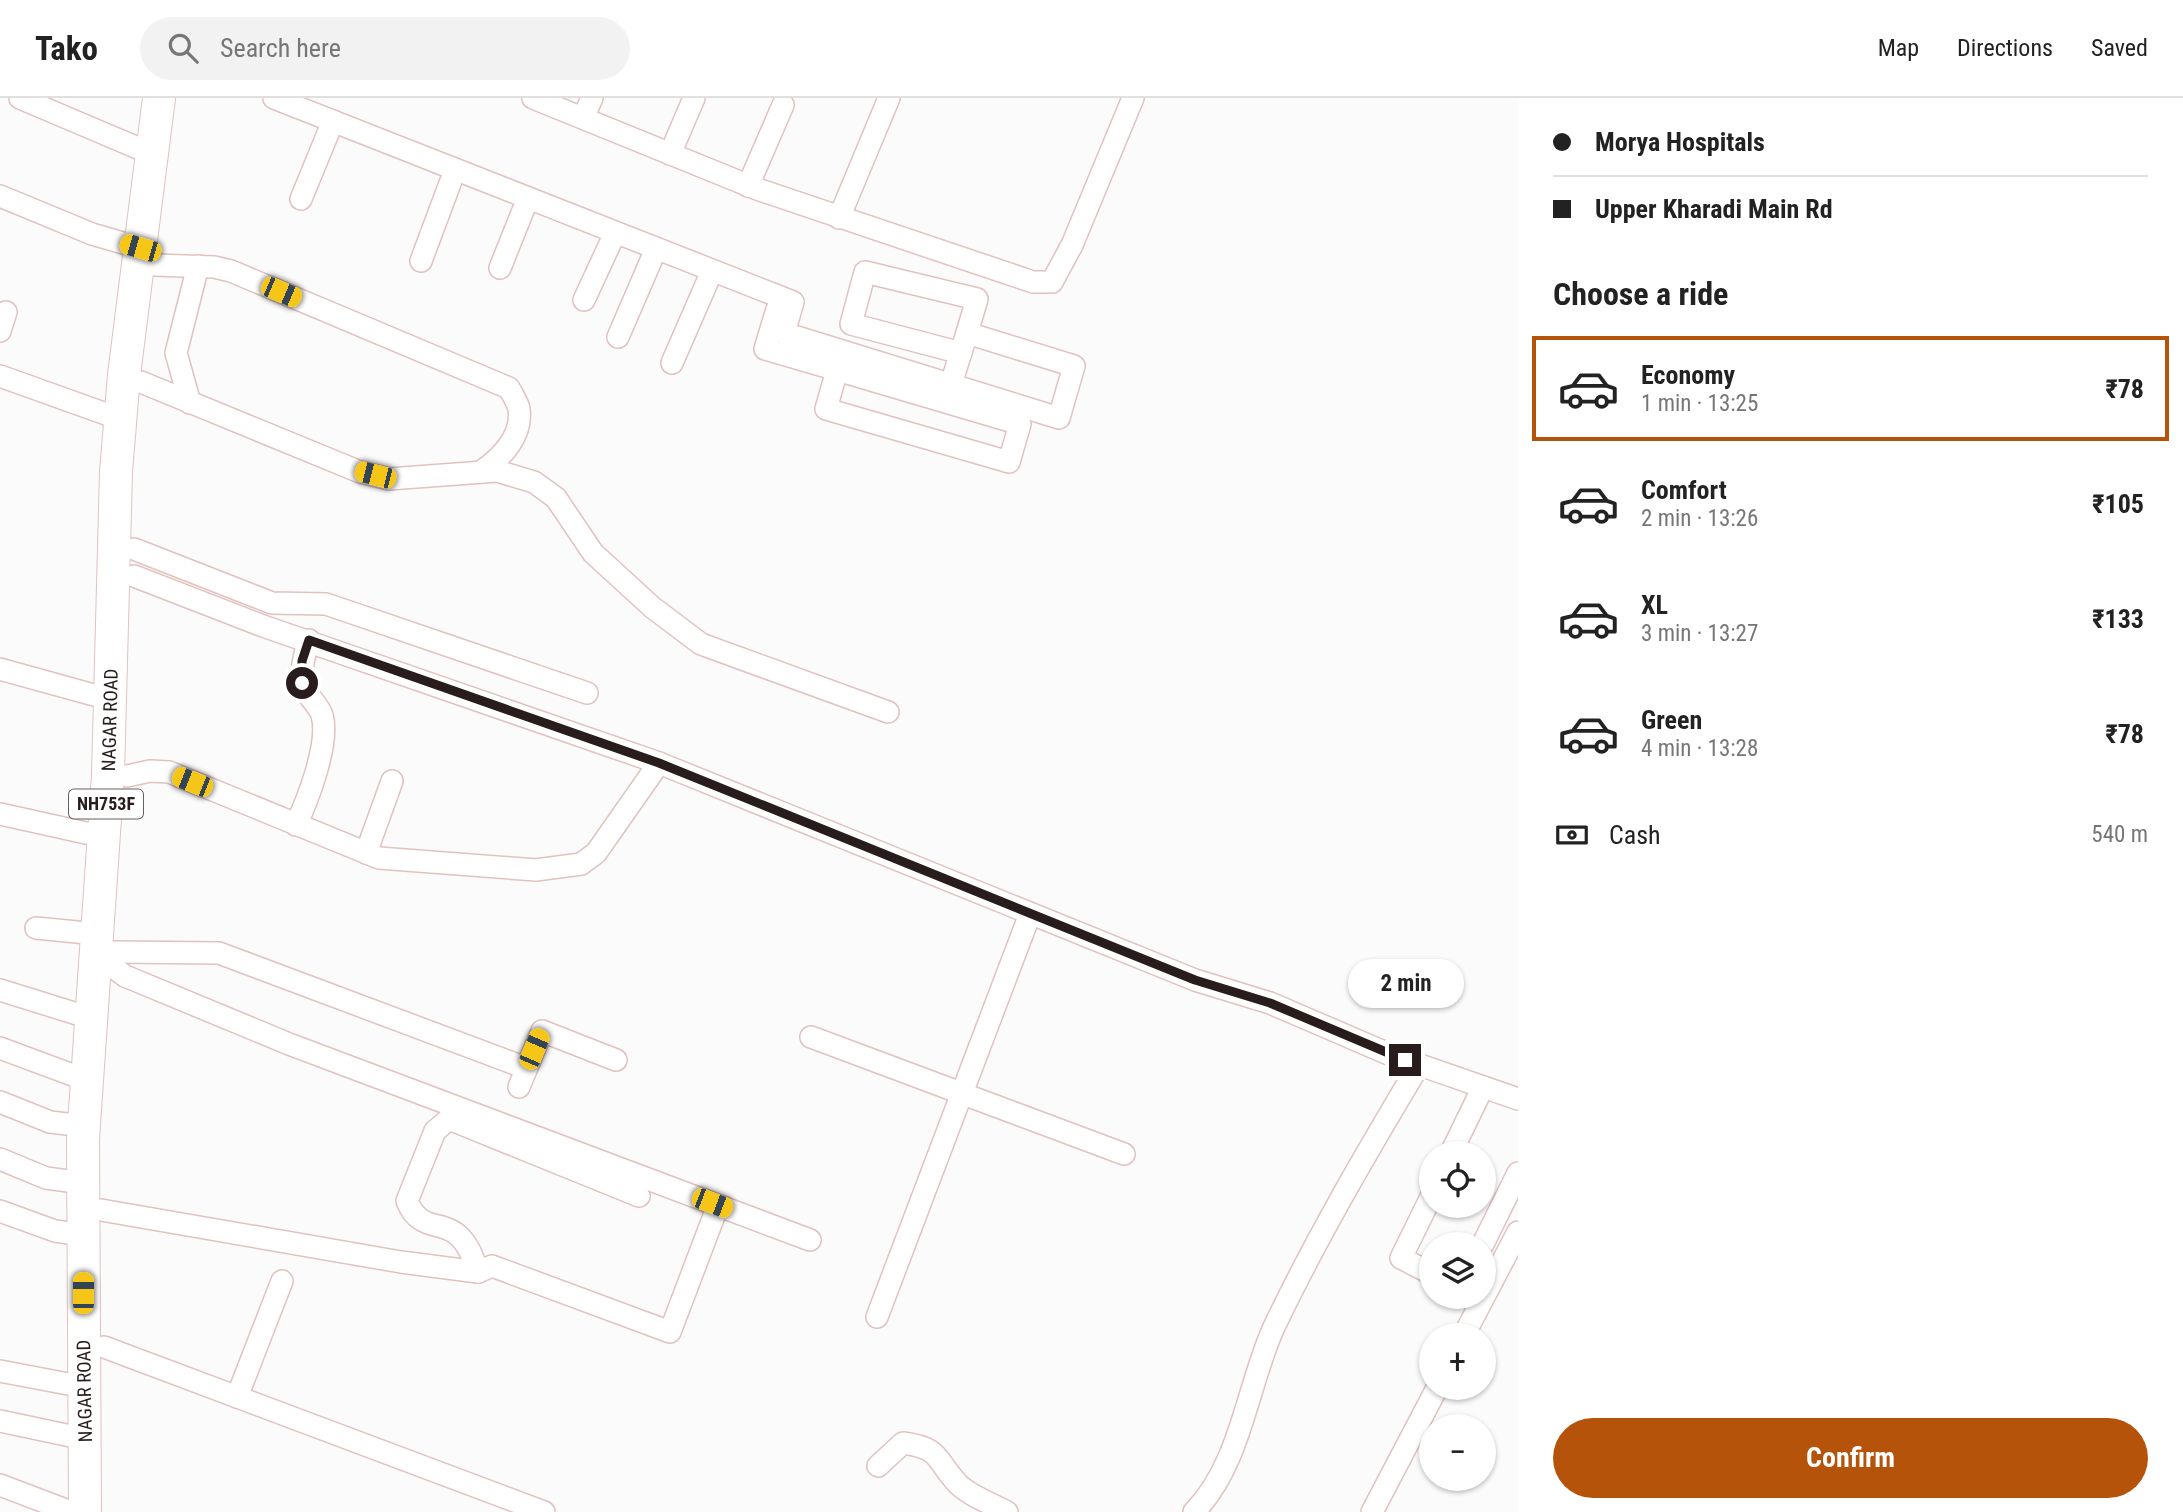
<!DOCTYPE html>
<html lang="en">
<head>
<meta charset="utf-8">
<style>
  :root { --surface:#fff; --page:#f2f2f2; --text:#222; --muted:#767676; --line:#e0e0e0; --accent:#b45309 }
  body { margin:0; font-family:"Roboto Condensed",sans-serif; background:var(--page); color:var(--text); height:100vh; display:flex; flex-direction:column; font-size:26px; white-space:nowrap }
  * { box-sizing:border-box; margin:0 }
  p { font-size:23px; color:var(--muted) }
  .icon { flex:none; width:38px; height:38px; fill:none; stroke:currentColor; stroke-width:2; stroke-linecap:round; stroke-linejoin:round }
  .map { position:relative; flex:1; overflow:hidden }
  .panel { display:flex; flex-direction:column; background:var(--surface); width:665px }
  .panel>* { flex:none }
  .guide { display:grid; align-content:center; height:154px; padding:0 35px; background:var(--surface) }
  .fabs { position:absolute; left:1419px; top:1043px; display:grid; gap:14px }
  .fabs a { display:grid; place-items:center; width:77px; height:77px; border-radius:50%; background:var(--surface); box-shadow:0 2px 5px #0004; font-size:35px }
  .end { position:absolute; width:32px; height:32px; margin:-16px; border:9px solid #281d1c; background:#fff; box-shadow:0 0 0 4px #fff }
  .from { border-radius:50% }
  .bubble { position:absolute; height:49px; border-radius:24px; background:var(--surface); box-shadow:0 2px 5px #0004; font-size:23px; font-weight:700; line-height:49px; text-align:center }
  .car { position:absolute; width:21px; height:42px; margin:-21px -10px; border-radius:9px; box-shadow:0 0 5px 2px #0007; background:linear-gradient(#f5c518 24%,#345 0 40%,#f5c518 0 76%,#345 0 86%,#f5c518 0) }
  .guide b { display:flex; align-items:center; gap:24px; height:66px; font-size:26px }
  .guide b+b { border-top:2px solid var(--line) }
  .guide i { width:18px; height:18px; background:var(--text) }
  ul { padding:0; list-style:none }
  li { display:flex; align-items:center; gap:21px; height:105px; margin:0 14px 10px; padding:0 21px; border:4px solid transparent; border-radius:0px }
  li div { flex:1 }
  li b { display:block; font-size:26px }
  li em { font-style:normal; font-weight:700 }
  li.selected { border-color:var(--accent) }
  li>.icon { width:63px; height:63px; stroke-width:1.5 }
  h2 { padding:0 35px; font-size:32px; line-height:84px }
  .pay { display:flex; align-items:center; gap:18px; height:77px; padding:0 35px; font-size:26px }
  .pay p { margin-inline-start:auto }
  .primary-button { display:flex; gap:14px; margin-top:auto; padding:14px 35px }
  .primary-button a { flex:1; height:80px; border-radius:42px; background:var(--accent); color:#fff; font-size:28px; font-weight:700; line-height:80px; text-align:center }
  header { display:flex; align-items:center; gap:42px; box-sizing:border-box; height:98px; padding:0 35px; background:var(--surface); border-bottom:2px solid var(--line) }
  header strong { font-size:33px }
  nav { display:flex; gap:38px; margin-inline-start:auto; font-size:24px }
  .search { width:490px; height:63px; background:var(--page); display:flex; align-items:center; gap:18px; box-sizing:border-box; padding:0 24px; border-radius:38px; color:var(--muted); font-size:26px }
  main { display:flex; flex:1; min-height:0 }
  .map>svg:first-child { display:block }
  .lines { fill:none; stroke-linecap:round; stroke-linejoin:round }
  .minor-casing { stroke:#e0c2bf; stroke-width:24 }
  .highway-casing { stroke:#e0c2bf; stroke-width:34 }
  .minor { stroke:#fff; stroke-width:21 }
  .highway { stroke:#fff; stroke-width:32 }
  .route { stroke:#281d1c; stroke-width:9 }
  .labels { text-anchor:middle; stroke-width:6; stroke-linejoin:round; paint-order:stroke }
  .shield { fill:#fff; stroke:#686160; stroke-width:2 }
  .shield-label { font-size:18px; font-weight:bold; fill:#281d1c }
  .street-label { font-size:19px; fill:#281d1c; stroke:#fff }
</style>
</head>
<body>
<header>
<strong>Tako</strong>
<div class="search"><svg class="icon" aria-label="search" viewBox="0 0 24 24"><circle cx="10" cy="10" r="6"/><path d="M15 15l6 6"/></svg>Search here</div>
<nav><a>Map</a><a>Directions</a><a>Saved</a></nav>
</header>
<main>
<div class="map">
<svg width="1518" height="1414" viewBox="0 0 1518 1414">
  <rect width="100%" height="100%" fill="#fbfbfb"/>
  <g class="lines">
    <g class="minor-casing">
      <g id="minor">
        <polyline points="20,0 152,56"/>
        <polyline points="274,0 793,204 784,235 1059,320 1074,268 967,235 951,286"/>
        <polyline points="533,0 757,91 1033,184 1052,184 1072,147 1133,0"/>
        <polyline points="583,20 592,0"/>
        <polyline points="670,56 694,0"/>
        <polyline points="748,88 783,7"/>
        <polyline points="0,98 92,136 140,150"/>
        <polyline points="301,101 333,23"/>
        <polyline points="839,120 889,0"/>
        <polyline points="421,163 455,72"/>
        <path d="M155 167 214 169 231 173 509 290C512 296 518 305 519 311 523 338 501 360 482 373"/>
        <polyline points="500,170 528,100"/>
        <polyline points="584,202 615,135"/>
        <polyline points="777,211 765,251 837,272 826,311 1009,364 1020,326 837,272"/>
        <polyline points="0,233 6,214"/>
        <polyline points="618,239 656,151"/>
        <polyline points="961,255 851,226 865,174 977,201 967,235"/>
        <polyline points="672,265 712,173"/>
        <polyline points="0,278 120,321"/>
        <polyline points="141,284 360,374 389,381 497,373 534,384 556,400 593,455 652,509 701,546 888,614"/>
        <polyline points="190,305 176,255 198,168"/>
        <polyline points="134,451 272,505 326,506 587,595"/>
        <polyline points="134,478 263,528 659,665 1195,882 1270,905 1391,957 1518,1001"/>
        <polyline points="0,571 112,602"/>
        <polyline points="127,678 150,673 169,674 379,760 536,772 581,766 596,755 659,665"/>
        <polyline points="0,716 104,739"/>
        <path d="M296 727C308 701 330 645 322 617 320 611 314 604 310 599 298 579 302 564 309 542"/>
        <polyline points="366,755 392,683"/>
        <polyline points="36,830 97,836"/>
        <polyline points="114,854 219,855 526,970"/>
        <polyline points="114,870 125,878 289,946 810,1142"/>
        <polyline points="0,892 90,920"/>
        <polyline points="811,939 1124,1056"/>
        <polyline points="0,950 86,982"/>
        <polyline points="519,989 542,933 616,962"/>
        <polyline points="0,1004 50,1024 84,1028"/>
        <polyline points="1451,1055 1483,989"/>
        <polyline points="0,1061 46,1080 83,1085"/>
        <polyline points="1432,1097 1401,1160 1432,1176"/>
        <polyline points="101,1112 401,1164 478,1174 492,1168 670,1234 714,1118"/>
        <polyline points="0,1113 55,1133 83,1137"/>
        <polyline points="1483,1146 1518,1075"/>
        <path d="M478 1174C473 1161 470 1149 460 1139 442 1121 420 1135 407 1103L435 1033 449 1021 639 1098"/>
        <polyline points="877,1219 1030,816"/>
        <polyline points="1464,1237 1518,1134"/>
        <polyline points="104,1249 544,1414"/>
        <polyline points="0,1273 84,1289"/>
        <polyline points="237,1299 282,1183"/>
        <polyline points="0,1323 85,1341"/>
        <path d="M878 1368 903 1345C942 1350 935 1362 958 1386 970 1398 992 1406 1007 1414"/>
        <polyline points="0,1387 71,1414"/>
        <path d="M1194 1414C1241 1366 1247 1288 1274 1229 1317 1139 1368 1052 1419 967"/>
        <polyline points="1372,1414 1437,1290"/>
      </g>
    </g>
    <g class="highway-casing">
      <g id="highway">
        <path id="s1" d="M85 1414 83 1041 108 677 116 374 124 277 159 0"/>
      </g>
    </g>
    <use href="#minor" class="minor"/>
    <use href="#highway" class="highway"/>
  </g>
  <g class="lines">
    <polyline class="route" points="302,585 302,563 309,542 659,665 1195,882 1270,905 1405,962"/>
  </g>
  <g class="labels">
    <rect class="shield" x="69" y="691.5" width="74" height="29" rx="5"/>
    <g class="shield-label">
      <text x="106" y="712">NH753F</text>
    </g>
    <g class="street-label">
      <text dy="7" stroke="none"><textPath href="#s1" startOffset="793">NAGAR ROAD</textPath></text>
      <text transform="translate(84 1293) rotate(-91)" y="7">NAGAR ROAD</text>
    </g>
  </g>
</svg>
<div class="fabs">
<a><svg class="icon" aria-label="locate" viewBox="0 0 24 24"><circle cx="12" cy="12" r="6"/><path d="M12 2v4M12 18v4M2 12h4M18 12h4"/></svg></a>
<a><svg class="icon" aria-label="layers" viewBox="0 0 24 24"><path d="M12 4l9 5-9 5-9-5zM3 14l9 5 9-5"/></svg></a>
<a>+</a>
<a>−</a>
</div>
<i class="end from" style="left:302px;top:585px"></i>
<i class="end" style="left:1405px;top:962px"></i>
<div class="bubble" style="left:1348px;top:861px;width:116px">2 min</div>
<i class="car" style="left:140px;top:150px;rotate:286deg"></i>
<i class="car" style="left:281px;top:194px;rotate:113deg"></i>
<i class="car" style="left:375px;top:377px;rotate:284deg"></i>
<i class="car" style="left:192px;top:684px;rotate:292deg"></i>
<i class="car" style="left:534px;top:951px;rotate:23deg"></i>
<i class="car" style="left:712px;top:1105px;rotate:111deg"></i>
<i class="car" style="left:83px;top:1195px;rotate:0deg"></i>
</div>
<section class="panel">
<div class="guide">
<b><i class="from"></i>Morya Hospitals</b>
<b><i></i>Upper Kharadi Main Rd</b>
</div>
<h2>Choose a ride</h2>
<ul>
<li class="selected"><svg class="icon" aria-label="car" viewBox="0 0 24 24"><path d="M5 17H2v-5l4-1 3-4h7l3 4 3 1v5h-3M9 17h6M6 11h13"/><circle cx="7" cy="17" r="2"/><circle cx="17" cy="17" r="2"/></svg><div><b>Economy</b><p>1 min · 13:25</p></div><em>₹78</em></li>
<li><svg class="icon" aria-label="car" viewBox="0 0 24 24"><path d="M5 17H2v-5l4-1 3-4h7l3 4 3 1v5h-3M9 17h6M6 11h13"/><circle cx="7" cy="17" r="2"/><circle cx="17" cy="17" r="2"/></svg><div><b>Comfort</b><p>2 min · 13:26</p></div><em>₹105</em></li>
<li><svg class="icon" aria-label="car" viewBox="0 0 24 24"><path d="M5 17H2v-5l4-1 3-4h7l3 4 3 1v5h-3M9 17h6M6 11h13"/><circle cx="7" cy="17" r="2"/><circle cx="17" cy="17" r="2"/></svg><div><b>XL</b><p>3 min · 13:27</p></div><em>₹133</em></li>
<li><svg class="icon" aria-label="car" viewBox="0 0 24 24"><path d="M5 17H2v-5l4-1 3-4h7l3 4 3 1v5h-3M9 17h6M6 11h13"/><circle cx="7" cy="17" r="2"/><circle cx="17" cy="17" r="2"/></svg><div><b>Green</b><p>4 min · 13:28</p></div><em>₹78</em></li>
</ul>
<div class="pay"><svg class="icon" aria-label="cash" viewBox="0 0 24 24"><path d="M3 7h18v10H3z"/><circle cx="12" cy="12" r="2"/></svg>Cash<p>540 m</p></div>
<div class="primary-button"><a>Confirm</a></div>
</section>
</main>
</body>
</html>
